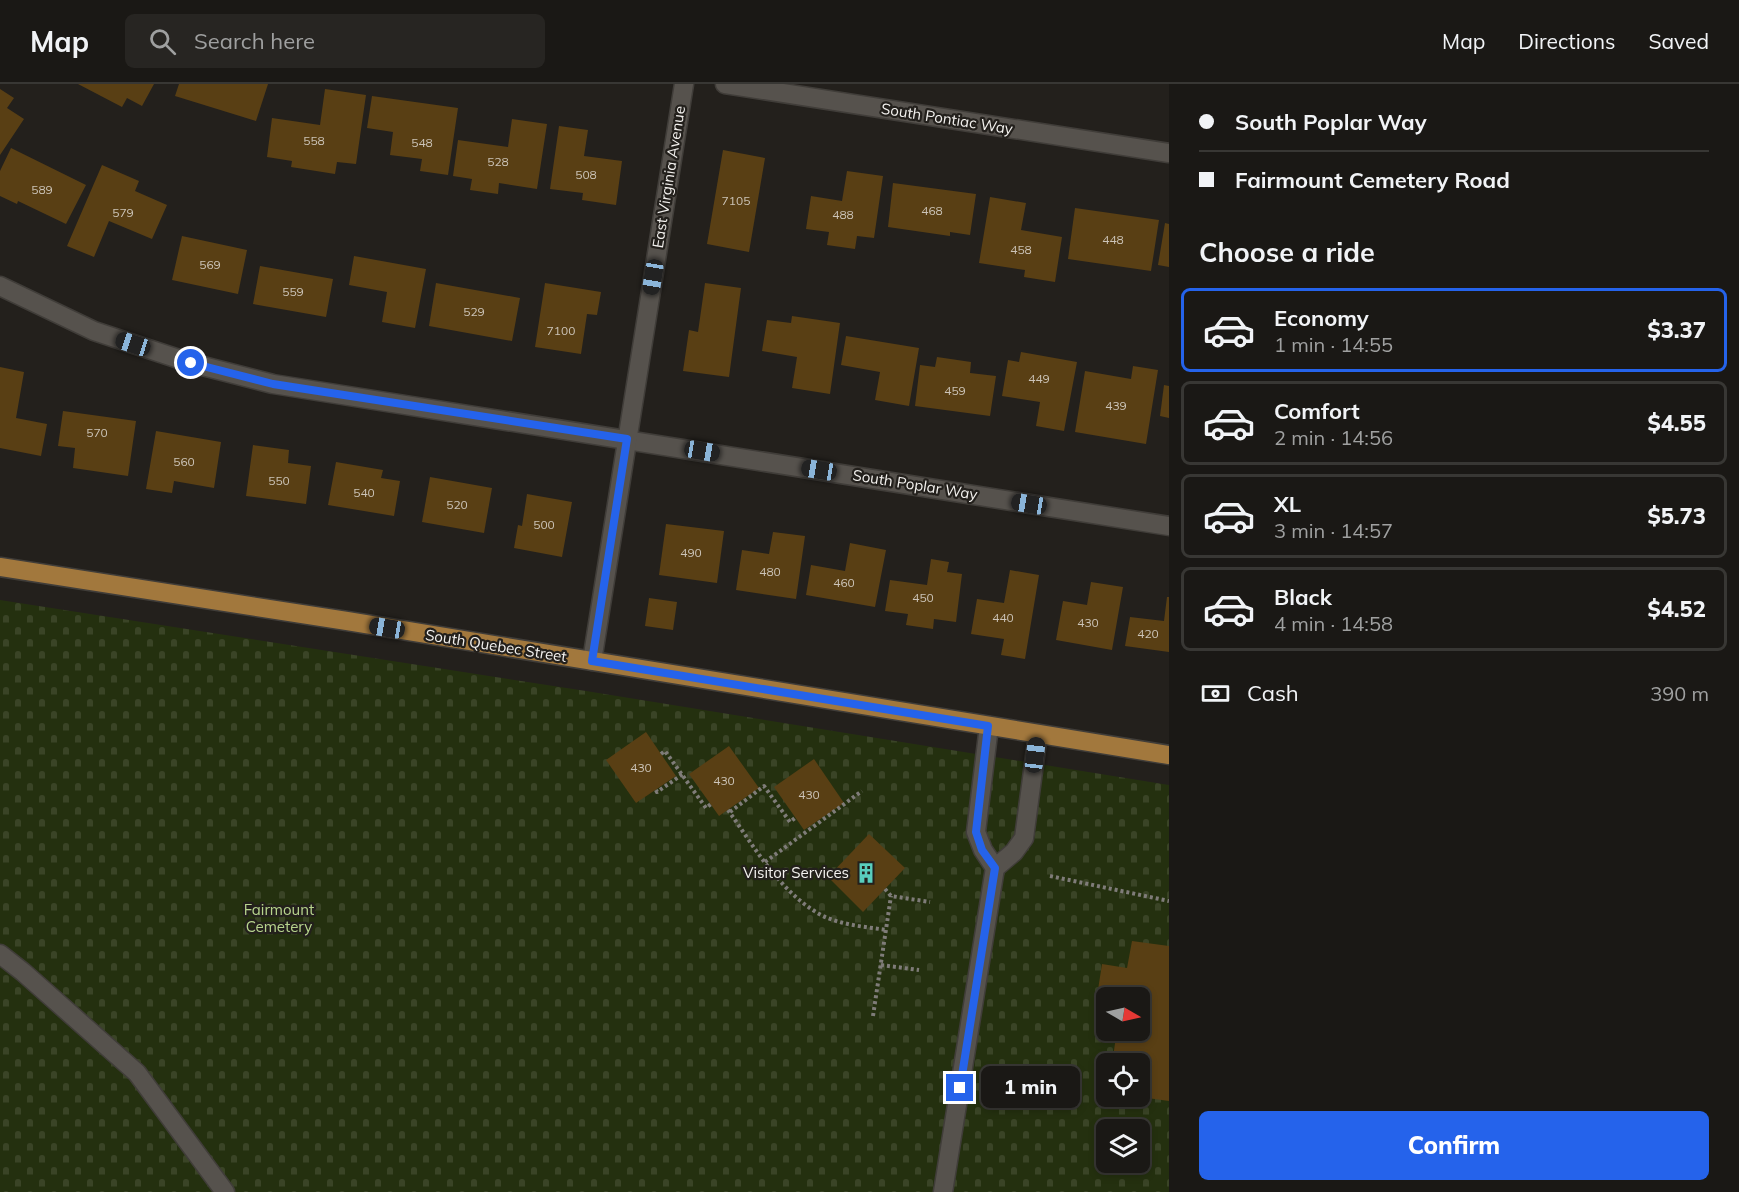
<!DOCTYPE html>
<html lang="en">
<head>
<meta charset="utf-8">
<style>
  :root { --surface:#1a1815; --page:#272522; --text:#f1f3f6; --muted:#9fa0a0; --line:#383734; --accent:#2563eb }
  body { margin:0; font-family:Mulish,sans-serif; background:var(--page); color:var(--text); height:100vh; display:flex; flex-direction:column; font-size:22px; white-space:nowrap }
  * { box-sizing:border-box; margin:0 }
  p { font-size:20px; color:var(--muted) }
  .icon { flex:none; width:33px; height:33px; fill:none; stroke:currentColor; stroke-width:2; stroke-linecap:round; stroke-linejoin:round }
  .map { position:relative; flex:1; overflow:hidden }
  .sheet { display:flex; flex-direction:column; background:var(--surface); width:570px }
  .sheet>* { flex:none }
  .banner { display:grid; align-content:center; height:132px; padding:0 30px; background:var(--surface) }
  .needle { width:39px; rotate:99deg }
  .controls { position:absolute; left:1096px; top:903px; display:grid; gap:12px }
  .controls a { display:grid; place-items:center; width:54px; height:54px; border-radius:9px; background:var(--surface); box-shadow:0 3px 9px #0003,0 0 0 2px var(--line); font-size:30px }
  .end { position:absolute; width:27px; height:27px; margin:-14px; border:8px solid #2563eb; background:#fff; box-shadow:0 0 0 3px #fff }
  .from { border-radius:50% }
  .bubble { position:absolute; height:42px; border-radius:9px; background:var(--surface); box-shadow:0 3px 9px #0003,0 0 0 2px var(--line); font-size:20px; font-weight:800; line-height:42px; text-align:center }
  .car { position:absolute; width:18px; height:36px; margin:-18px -9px; border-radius:8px; box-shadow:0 0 4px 2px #0007; background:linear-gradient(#222 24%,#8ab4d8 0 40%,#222 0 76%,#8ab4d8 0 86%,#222 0) }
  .banner b { display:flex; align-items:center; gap:21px; height:57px; font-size:22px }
  .banner b+b { border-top:2px solid var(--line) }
  .banner i { width:15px; height:15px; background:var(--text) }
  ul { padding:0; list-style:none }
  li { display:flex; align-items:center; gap:18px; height:84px; margin:0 12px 9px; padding:0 18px; border:3px solid var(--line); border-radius:9px }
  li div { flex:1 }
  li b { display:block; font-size:22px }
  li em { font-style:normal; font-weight:800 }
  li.current { border-color:var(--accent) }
  li>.icon { width:54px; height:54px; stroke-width:1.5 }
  h2 { padding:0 30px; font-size:27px; line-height:72px }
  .pay { display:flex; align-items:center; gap:15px; height:66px; padding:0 30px; font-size:22px }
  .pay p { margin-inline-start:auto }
  .cta { display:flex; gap:12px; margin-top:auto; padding:12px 30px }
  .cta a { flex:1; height:69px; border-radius:9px; background:var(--accent); color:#fff; font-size:24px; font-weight:800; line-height:69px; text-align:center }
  header { display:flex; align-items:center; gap:36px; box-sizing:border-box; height:84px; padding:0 30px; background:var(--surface); border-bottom:2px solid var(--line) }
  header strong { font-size:28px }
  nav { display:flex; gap:33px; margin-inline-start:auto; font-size:21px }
  .search { width:420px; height:54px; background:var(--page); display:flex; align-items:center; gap:15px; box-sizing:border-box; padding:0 21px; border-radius:9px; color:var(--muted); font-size:22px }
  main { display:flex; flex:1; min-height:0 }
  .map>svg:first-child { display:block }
  .cemetery { fill:url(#cemetery-stones); fill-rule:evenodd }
  .building { fill:#593f14 }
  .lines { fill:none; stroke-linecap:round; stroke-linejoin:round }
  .minor-casing { stroke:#403d39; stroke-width:21 }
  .major-casing { stroke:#403d39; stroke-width:21 }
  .path { stroke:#7f7c79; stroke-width:4; stroke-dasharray:3 3; stroke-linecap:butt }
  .minor { stroke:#56524d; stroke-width:18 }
  .major { stroke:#a2783d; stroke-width:18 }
  .route { stroke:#2563eb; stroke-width:8 }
  .labels { text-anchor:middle; stroke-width:4.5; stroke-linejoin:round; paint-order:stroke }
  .number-label { font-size:12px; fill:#ccc4b8 }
  .street-label { font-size:15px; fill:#f3f1ee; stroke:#23201c }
  .poi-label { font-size:15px; fill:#f3f1ee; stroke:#23201c; text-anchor:end }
  .park-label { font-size:15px; fill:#b7d48d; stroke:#23201c }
</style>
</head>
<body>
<header>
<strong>Map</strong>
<div class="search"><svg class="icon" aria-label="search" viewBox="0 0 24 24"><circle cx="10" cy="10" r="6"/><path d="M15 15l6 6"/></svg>Search here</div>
<nav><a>Map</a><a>Directions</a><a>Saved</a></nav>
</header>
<main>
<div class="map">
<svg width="1169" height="1108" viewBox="0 0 1169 1108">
  <defs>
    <pattern id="cemetery-stones" width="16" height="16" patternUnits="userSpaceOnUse" patternTransform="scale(1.5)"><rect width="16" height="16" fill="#24300f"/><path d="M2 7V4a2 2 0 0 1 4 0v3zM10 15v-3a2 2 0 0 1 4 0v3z" fill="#3a4426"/></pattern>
  </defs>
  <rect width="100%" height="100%" fill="#23201c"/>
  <path class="cemetery" d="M0 516 586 607 1169 701V1108H0ZM1107 914H1140V946H1107ZM1107 980H1140V1012H1107ZM1107 1046H1140V1078H1107Z"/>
  <g class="building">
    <polygon points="78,0 154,0 142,22 127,14 122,23"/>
    <polygon points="179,0 268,0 256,37 175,12"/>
    <polygon points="0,5 14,14 7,24 24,35 0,71"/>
    <polygon points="325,5 366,11 356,80 337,78 335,90 291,83 292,77 267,73 272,34 320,41"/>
    <polygon points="372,12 458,24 448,91 420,87 422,75 390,71 393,48 367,44"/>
    <polygon points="512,35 547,40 537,105 499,99 498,110 470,106 472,95 453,92 458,56 508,63"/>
    <polygon points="559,42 588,46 584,72 622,77 616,121 582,116 583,109 550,105"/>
    <polygon points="11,64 86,101 66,140 18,117 17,120 0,112 0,87"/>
    <polygon points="723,66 765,74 749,168 707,160"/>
    <polygon points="102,81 139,97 135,107 167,121 152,155 109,137 94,173 67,162"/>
    <polygon points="847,87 883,92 874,154 857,152 855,165 827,161 829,148 806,145 811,112 842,117"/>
    <polygon points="893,99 976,110 970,151 950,148 950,152 888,143"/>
    <polygon points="990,113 1026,119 1021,146 1062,153 1055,198 1024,193 1025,186 979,179"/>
    <polygon points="1075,124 1159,136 1151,187 1068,175"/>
    <polygon points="1165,139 1169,140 1169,183 1158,181"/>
    <polygon points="182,152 247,166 238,210 172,196"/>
    <polygon points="354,172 426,185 415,244 382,238 387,208 349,201"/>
    <polygon points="260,182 333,195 326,233 253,220"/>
    <polygon points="436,199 520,214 512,257 429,242"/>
    <polygon points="545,199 601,208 597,231 587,230 581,270 535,263"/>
    <polygon points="705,199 741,204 729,293 683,287 689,246 698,248"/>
    <polygon points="792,232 840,239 830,310 792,304 797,273 762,267 767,236 791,239"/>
    <polygon points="846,252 919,264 909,322 875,316 880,288 841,281"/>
    <polygon points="1021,268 1077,278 1064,347 1036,342 1040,318 1002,312 1008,276 1019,278"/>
    <polygon points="937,273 971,278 970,289 996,292 990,332 915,322 920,281 935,283"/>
    <polygon points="1133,282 1158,286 1146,360 1075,348 1085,287 1131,295"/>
    <polygon points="0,283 24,288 16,334 47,340 41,372 0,364"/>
    <polygon points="1164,301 1169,302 1169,334 1160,332"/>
    <polygon points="63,327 136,337 128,392 73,384 75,364 58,362"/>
    <polygon points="156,347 221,358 214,404 174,397 172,409 146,405"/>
    <polygon points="253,361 289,366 288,379 311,382 306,420 246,412"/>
    <polygon points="336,378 383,386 381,394 400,397 394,432 328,421"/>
    <polygon points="430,393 492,404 484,449 422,438"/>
    <polygon points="527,410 572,418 562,473 514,464 518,441 522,442"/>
    <polygon points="666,440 724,447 717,499 659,491"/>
    <polygon points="773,448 805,452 796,515 736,506 742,466 769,470"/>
    <polygon points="850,459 886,466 875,523 806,511 811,481 845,487"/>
    <polygon points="931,475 949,478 947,488 962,490 956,538 934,535 933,545 906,541 908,530 885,527 890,496 927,501"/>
    <polygon points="1010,486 1039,491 1025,575 1001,571 1004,555 971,550 977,515 1004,519"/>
    <polygon points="1091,498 1123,503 1112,566 1056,556 1063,517 1087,521"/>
    <polygon points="1167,513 1169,513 1169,568 1125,562 1130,533 1164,537"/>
    <polygon points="649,514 677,518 673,546 645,542"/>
    <polygon points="646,648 676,692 636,719 606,676"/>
    <polygon points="729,662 759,704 719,732 689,690"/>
    <polygon points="814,675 844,719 804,746 774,703"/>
    <polygon points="869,750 905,784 863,828 828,793"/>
    <polygon points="1132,857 1169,862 1169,1017 1140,1013 1140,980 1112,980 1117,946 1140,946 1140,914 1107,914 1107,927 1095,925 1102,880 1127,884"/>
  </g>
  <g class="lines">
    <g class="minor-casing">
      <g id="minor">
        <polyline points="725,0 1169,69"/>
        <polyline points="0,202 94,247 191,279 273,300 1169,442"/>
        <polyline points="592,577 684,0"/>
        <polyline points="989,642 976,748 983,766 995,784"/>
        <polyline points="0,870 23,888 137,989 225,1108"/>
        <polyline points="943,1108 995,784 1014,768 1024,754 1038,650"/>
      </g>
    </g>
    <g class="major-casing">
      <polyline id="major" points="0,483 347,537 1169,671"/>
    </g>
    <g class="path">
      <polyline points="661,670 665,667 706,724 711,720"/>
      <polyline points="656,706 657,708 683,690"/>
      <path d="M728 726C755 764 781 810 823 832 842 841 866 843 887 846"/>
      <polyline points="730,728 764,702 790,738 795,734"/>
      <polyline points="765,778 862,707"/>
      <polyline points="1050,792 1169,817"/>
      <polyline points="885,805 891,812 930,818"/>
      <polyline points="881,881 919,886"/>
      <polyline points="873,932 891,812"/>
    </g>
    <use href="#minor" class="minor"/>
    <use href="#major" class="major"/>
  </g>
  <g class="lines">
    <polyline class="route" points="191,279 273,300 627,355 592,577 988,642 976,748 982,766 995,784 960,1004"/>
  </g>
  <defs>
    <g id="building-bare" transform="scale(1.62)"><path d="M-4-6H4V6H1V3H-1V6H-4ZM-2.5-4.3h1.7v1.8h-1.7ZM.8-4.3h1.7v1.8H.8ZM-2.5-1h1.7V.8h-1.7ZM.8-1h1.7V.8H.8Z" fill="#59cebe" stroke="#23201c" stroke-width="2.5" paint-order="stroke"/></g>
  </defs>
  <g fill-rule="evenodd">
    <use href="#building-bare" x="866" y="789"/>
  </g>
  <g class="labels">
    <g class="number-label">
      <text x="314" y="61">558</text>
      <text x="422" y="63">548</text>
      <text x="498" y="82">528</text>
      <text x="586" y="95">508</text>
      <text x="42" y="110">589</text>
      <text x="736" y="121">7105</text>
      <text x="932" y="131">468</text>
      <text x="123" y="133">579</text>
      <text x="843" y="135">488</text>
      <text x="1113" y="160">448</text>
      <text x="1021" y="170">458</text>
      <text x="210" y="185">569</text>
      <text x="293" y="212">559</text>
      <text x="474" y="232">529</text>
      <text x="561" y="251">7100</text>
      <text x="1039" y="299">449</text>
      <text x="955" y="311">459</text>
      <text x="1116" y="326">439</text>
      <text x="97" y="353">570</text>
      <text x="184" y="382">560</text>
      <text x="279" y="401">550</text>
      <text x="364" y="413">540</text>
      <text x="457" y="425">520</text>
      <text x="544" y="445">500</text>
      <text x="691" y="473">490</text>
      <text x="770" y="492">480</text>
      <text x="844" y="503">460</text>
      <text x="923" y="518">450</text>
      <text x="1003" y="538">440</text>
      <text x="1088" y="543">430</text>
      <text x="1148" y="554">420</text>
      <text x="641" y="688">430</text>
      <text x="724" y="701">430</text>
      <text x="809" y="715">430</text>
    </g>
    <g class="street-label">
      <text transform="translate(947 35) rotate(9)" y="5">South Pontiac Way</text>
      <text transform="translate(669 93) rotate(-81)" y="5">East Virginia Avenue</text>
      <text transform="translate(915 401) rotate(9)" y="5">South Poplar Way</text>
      <text transform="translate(496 562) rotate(9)" y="5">South Quebec Street</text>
    </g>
    <g class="poi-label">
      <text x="849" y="794">Visitor Services</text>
    </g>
    <g class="park-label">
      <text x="279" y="831">Fairmount<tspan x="279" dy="17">Cemetery</tspan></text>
    </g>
  </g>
</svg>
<div class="controls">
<a><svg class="needle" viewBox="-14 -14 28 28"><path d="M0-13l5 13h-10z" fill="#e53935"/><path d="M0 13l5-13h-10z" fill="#9fa0a0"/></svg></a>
<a><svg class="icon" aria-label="locate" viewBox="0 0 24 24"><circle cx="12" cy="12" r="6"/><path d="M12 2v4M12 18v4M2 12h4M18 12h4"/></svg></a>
<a><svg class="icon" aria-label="layers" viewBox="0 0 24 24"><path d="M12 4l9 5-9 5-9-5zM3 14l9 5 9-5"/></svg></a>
</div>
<i class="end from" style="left:191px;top:279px"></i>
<i class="end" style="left:960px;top:1004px"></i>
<div class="bubble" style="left:981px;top:982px;width:99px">1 min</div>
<i class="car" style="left:653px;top:193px;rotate:189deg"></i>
<i class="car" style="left:133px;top:260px;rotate:288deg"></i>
<i class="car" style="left:702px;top:367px;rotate:99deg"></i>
<i class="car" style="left:819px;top:386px;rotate:279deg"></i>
<i class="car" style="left:1029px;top:420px;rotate:279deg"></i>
<i class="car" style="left:387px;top:544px;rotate:279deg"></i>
<i class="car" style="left:1035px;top:671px;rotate:7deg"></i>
</div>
<section class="sheet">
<div class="banner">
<b><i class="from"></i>South Poplar Way</b>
<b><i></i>Fairmount Cemetery Road</b>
</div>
<h2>Choose a ride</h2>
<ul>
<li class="current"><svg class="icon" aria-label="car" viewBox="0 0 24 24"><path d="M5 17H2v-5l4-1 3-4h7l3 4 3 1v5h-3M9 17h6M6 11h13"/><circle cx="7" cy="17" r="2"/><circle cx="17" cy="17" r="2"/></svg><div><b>Economy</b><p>1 min · 14:55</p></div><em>$3.37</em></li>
<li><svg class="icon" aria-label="car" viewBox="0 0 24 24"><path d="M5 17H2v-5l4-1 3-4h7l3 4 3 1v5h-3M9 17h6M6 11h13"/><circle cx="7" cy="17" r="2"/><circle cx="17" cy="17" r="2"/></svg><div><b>Comfort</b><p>2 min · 14:56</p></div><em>$4.55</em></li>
<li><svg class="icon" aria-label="car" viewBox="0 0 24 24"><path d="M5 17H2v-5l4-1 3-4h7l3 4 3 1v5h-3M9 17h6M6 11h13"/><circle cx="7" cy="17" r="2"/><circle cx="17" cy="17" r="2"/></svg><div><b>XL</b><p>3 min · 14:57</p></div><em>$5.73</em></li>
<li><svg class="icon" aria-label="car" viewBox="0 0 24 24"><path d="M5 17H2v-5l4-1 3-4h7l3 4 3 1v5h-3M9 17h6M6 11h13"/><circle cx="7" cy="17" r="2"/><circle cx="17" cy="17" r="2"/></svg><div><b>Black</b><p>4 min · 14:58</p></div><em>$4.52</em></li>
</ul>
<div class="pay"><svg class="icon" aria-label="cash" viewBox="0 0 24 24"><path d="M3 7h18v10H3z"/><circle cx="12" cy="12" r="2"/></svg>Cash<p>390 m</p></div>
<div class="cta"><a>Confirm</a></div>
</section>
</main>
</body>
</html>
